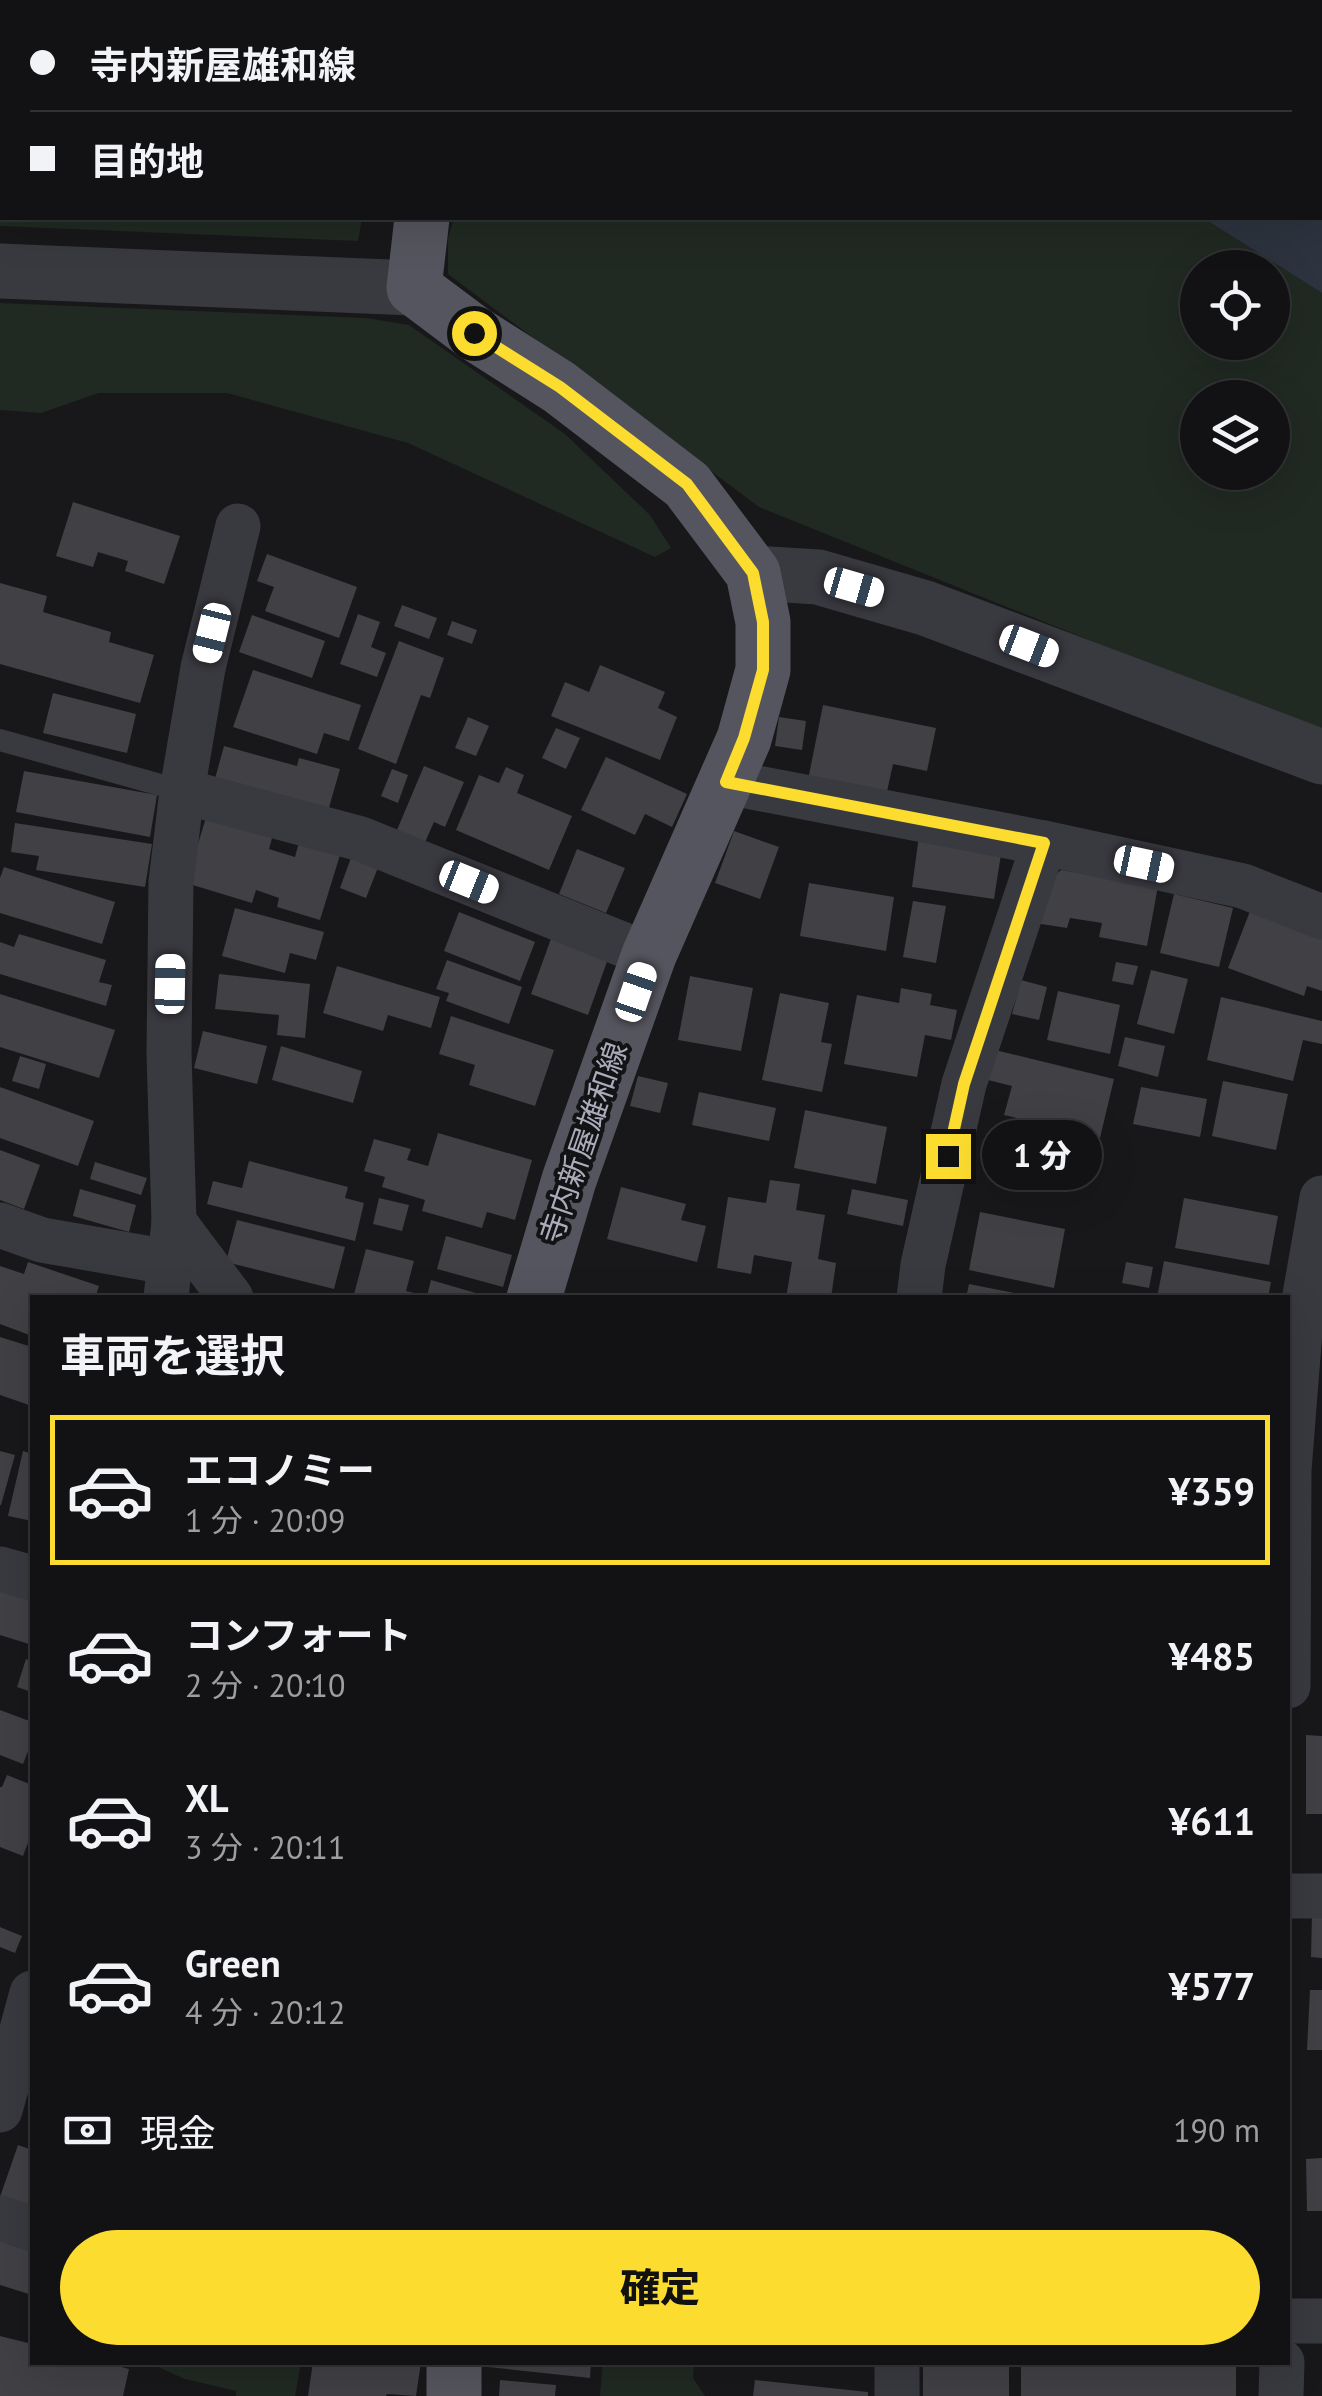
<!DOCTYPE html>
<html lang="ja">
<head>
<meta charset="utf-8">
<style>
  :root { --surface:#121214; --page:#1f2022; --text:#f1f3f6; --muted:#9c9ea0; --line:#313234; --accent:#fbdc2f }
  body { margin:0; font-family:"PT Sans","Noto Sans JP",sans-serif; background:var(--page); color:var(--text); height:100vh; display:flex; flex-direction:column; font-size:38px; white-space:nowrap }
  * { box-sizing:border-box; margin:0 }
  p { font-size:32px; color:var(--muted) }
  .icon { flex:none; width:55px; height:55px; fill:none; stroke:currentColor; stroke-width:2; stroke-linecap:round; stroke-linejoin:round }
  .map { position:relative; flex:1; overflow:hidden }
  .panel { position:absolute; left:30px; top:1295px; width:1260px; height:1070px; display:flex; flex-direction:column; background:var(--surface); border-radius:0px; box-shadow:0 10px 40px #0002,0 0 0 2px var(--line) }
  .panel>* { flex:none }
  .banner { position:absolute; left:0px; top:0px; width:1322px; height:220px; box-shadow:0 10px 40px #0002,0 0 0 2px var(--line); display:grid; align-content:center; height:220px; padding:0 30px; background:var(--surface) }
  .controls { position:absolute; left:1180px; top:250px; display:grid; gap:20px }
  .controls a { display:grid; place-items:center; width:110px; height:110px; border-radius:50%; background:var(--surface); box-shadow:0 10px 40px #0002,0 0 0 2px var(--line); font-size:50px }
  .end { position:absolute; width:45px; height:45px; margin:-22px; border:12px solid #fbdc2f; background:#111; box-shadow:0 0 0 5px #111 }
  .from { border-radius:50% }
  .bubble { position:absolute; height:70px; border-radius:35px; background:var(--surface); box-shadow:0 10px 40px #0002,0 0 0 2px var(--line); font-size:32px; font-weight:800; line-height:70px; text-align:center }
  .car { position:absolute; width:30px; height:60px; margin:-30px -15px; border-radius:12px; box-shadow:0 0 8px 2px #0007; background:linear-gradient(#fff 24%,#345 0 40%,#fff 0 76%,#345 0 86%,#fff 0) }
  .banner b { display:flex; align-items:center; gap:35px; height:95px; font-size:38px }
  .banner b+b { border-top:2px solid var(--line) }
  .banner i { width:25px; height:25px; background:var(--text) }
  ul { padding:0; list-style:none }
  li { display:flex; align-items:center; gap:30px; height:150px; margin:0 20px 15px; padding:0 10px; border:5px solid transparent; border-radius:0px }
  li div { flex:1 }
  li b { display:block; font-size:38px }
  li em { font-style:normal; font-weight:800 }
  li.active { border-color:var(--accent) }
  li>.icon { width:90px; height:90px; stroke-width:1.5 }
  h2 { padding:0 30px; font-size:45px; line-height:120px }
  .pay { display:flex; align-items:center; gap:25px; height:110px; padding:0 30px; font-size:38px }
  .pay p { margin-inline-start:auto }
  .action { display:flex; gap:20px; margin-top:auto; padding:20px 30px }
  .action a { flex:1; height:115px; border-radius:60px; background:var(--accent); color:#111; font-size:40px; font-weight:800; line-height:115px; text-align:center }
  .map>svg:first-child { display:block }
  .green { fill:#202922; fill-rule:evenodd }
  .water { fill:#2d343f }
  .building { fill:#404045 }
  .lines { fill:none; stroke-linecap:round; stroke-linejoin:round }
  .service { stroke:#393940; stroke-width:22 }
  .minor { stroke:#393940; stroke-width:45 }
  .tertiary { stroke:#393940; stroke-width:55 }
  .primary { stroke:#55555f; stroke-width:55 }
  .route { stroke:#fbdc2f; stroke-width:12 }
  .labels { text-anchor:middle; stroke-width:8; stroke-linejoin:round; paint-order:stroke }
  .street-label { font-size:30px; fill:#aaacbb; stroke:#131315 }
</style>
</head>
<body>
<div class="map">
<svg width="1322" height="2396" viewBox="0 0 1322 2396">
  <rect width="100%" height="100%" fill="#18181a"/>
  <g class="green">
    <polygon points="0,0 399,0 399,2 2,2 2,218 362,218 358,241 0,226"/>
    <path d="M454 218H1203L1322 293V734L759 507 448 274V238ZM1198 268H1272V342H1198ZM1198 398H1272V472H1198Z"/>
    <polygon points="0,303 366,318 409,325 565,434 650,515 671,548 655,557 408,443 227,393 99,393 41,413 0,410"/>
    <polygon points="603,2362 694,2363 693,2378 705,2396 600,2396"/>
    <polygon points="149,2363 301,2363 295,2396 236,2396 236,2391 185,2379"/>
  </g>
  <polygon class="water" points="832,0 1322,0 1322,293 1203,218 1320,218 1320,2 838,2"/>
  <g class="building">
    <polygon points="73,502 180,536 164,584 125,571 128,561 98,552 93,567 56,556"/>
    <polygon points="267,554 357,587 339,638 265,611 274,587 257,581"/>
    <polygon points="0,583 47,596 43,612 111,632 109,642 154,655 140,703 0,664"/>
    <polygon points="402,605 437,618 429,639 394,626"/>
    <polygon points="358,614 380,622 371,647 386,653 377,677 340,664"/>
    <polygon points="252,615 325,641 312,678 239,652"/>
    <polygon points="452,621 477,630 472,644 447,635"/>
    <polygon points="399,641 444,658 430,698 421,695 396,764 358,749"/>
    <polygon points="600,665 665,692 658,708 677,717 660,760 551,716 565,682 589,692"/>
    <polygon points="253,670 361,705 349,741 324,733 317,754 233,727"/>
    <polygon points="53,693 136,714 127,753 43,733"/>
    <polygon points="823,705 936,728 927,771 893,764 886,796 808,780"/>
    <polygon points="468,717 489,726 476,756 455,748"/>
    <polygon points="779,717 806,721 802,750 775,746"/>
    <polygon points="556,728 580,738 566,769 542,758"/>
    <polygon points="224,746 297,766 299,758 340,769 326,818 213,786"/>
    <polygon points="606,757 687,794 672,827 645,814 635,835 581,810"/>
    <polygon points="424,766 464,782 445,827 434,822 422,849 394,837"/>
    <polygon points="506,767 524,775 517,793 572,816 549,870 456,830 479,775 499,783"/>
    <polygon points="392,769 408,775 398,803 381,796"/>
    <polygon points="24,771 157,795 150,837 16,812"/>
    <polygon points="208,811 274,831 269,849 295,857 299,842 340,855 320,920 277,907 279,898 256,890 252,903 186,883"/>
    <polygon points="15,823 152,844 145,887 36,870 39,856 11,852"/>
    <polygon points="734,831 779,847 760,899 715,883"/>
    <polygon points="919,836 1002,848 994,899 912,887"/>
    <polygon points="577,849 625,868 606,913 559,894"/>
    <polygon points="352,855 379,865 366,898 340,888"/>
    <polygon points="4,867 115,902 102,944 0,913 0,878"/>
    <polygon points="1061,870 1158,886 1147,946 1099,937 1102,923 1070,918 1067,928 1035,923 1041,888"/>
    <polygon points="809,883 894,897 886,951 800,936"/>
    <polygon points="1174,894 1233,908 1219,967 1160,953"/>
    <polygon points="913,901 946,906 936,963 903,957"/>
    <polygon points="1252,906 1322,933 1322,991 1307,986 1304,996 1228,968"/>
    <polygon points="235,908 324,932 316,960 290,953 285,973 222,956"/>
    <polygon points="459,912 535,942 520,981 444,951"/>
    <polygon points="19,934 106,960 99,982 112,985 106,1006 0,974 0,942 14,947"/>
    <polygon points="552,936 609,956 588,1015 531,994"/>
    <polygon points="447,960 522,987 509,1024 446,1001 449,993 436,989"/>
    <polygon points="1116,962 1138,966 1133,985 1112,981"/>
    <polygon points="337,966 440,997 431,1028 388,1015 383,1031 323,1013"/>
    <polygon points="1151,970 1188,979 1174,1034 1137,1024"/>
    <polygon points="219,974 310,984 305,1038 277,1035 279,1015 215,1009"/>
    <polygon points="690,976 753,988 741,1051 678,1040"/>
    <polygon points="1021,980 1047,987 1039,1020 1012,1014"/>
    <polygon points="901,988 932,994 930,1005 957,1010 951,1040 925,1035 917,1077 844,1064 857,995 899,1003"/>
    <polygon points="1058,991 1120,1005 1110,1054 1047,1040"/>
    <polygon points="780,993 829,1003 821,1042 832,1044 822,1092 762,1080"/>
    <polygon points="0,994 115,1030 99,1078 0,1047"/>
    <polygon points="1221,997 1322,1021 1322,1044 1303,1040 1293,1081 1207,1060"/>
    <polygon points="451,1016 554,1050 535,1106 469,1085 475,1065 439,1054"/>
    <polygon points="203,1031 267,1046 257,1084 194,1068"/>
    <polygon points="1125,1037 1165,1046 1158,1077 1118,1066"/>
    <polygon points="281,1046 362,1071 353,1103 272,1080"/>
    <polygon points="995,1050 1114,1079 1100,1138 1004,1115 1012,1086 988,1080"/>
    <polygon points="20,1056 46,1064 39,1089 12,1081"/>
    <polygon points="638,1076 668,1083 660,1113 630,1106"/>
    <polygon points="1223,1081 1288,1094 1276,1150 1212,1136"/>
    <polygon points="0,1087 94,1121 78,1166 0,1138"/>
    <polygon points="1141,1087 1207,1099 1200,1137 1133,1124"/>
    <polygon points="699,1092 776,1108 769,1141 692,1125"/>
    <polygon points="805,1110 887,1127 876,1184 794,1168"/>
    <polygon points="438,1133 532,1160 515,1220 487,1212 482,1228 422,1211 425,1200 382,1187 385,1177 364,1171 374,1139 411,1149 407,1160 428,1166"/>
    <polygon points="0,1150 40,1165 24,1209 0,1200"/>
    <polygon points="249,1161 348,1187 345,1198 364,1203 355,1241 207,1204 213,1181 242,1188"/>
    <polygon points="95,1162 147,1178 141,1195 90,1179"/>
    <polygon points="770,1180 800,1184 796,1210 825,1215 818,1259 836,1263 831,1298 786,1298 792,1262 754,1255 751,1274 717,1268 728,1197 766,1203"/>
    <polygon points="621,1187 686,1204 681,1220 706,1226 697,1262 607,1239"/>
    <polygon points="80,1189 136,1205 129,1232 73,1216"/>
    <polygon points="852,1189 908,1200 903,1226 847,1214"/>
    <polygon points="379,1198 409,1205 402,1231 373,1224"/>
    <polygon points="1184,1198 1278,1216 1269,1265 1175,1248"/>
    <polygon points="980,1212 1065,1229 1054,1288 969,1270"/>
    <polygon points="237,1220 345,1247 334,1289 226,1262"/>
    <polygon points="446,1236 512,1255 503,1287 437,1269"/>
    <polygon points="366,1249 414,1261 406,1291 427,1296 431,1280 493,1298 353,1298"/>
    <polygon points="1164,1261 1271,1282 1268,1298 1157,1298"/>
    <polygon points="28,1262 99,1286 95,1298 32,1298 32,1336 0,1324 0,1266 24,1274"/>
    <polygon points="1126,1262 1153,1267 1149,1288 1122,1283"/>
    <polygon points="969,1284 1030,1296 1030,1298 966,1298"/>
    <polygon points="0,1337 32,1347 32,1406 0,1395"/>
    <polygon points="0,1451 15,1455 1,1505 0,1505"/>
    <polygon points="23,1451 32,1454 32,1521 8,1516"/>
    <polygon points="0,1587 32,1598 32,1645 0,1635"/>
    <polygon points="26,1659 32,1662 32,1692 17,1687"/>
    <polygon points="0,1710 32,1722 32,1741 23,1764 0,1755"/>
    <polygon points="1306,1735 1322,1736 1322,1814 1306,1814"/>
    <polygon points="7,1775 32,1785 32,1832 23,1856 0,1847 0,1787 2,1787"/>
    <polygon points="1312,1914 1322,1915 1322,1958 1311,1957"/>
    <polygon points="0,1927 22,1936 15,1953 0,1947"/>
    <polygon points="1310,1990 1322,1990 1322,2050 1307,2050"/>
    <polygon points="18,2145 32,2150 32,2212 0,2197"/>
    <polygon points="1322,2158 1322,2211 1307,2211 1306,2159"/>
    <polygon points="0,2235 32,2244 32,2295 0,2285"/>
    <polygon points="0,2336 32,2344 32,2362 103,2362 129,2369 123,2396 0,2396"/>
    <polygon points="313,2362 421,2362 416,2396 387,2394 386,2396 308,2396"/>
    <polygon points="489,2362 591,2362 590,2378 488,2367"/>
    <rect x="923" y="2362" width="86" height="34"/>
    <rect x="1021" y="2362" width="215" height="34"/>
    <polygon points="500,2380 556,2385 555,2396 499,2396"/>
    <polygon points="755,2380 868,2392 868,2396 753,2396"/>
  </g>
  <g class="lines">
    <polyline class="service" points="0,740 182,791"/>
    <g class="minor">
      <polyline points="726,782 1044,843 1243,886 1322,917"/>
      <polyline points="182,791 361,839 649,955"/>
      <polyline points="174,1222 231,1298"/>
      <polyline points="0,1225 42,1240 168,1262"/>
      <polyline points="166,1298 174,1222 169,1053 171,882 182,791 203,668 238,526"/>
      <polyline points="919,1298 923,1265 964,1084 1044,843"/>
      <polyline points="0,1569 32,1578"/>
      <polyline points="1288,1686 1289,1470 1301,1318 1322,1198"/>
      <polyline points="1288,1896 1322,1896"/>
      <polyline points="0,2110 32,1993"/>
      <polyline points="0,2218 32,2229"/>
      <polyline points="1288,2321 1322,2321"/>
      <polyline points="897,2362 897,2396"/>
      <polyline points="1281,2396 1282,2362"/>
    </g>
    <g class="tertiary">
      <polyline points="0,271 414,288"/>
      <polyline points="753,573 818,577 925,608 1322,757"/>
    </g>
    <g class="primary">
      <polyline points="474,2 475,0"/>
      <polyline points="422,218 414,288 474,333 559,387 687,485 753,573 763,622 763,670 744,739 649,955 569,1180 534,1298"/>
      <polyline points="454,2362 454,2396"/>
    </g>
  </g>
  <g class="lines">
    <polyline class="route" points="474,333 560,387 687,484 753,573 763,622 763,670 744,738 726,782 1044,843 964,1084 948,1156"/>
  </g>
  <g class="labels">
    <g class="street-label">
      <text transform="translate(584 1143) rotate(-71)" y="10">寺内新屋雄和線</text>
    </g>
  </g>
</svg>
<div class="controls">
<a><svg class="icon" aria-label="locate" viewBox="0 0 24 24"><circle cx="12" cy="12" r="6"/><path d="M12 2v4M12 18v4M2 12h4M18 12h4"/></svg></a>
<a><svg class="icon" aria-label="layers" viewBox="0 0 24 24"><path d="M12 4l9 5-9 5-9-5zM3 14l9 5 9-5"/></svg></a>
</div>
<i class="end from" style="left:474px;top:333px"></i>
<i class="end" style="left:948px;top:1156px"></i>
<div class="bubble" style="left:982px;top:1120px;width:120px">1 分</div>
<i class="car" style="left:854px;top:587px;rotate:106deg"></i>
<i class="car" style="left:212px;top:633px;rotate:194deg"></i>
<i class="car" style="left:1029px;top:646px;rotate:111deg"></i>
<i class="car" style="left:1144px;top:864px;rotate:102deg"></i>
<i class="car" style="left:469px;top:882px;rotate:112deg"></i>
<i class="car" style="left:170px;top:984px;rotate:1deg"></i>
<i class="car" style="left:636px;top:992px;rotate:19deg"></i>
<div class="banner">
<b><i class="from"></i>寺内新屋雄和線</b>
<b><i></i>目的地</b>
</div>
<section class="panel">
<h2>車両を選択</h2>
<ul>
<li class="active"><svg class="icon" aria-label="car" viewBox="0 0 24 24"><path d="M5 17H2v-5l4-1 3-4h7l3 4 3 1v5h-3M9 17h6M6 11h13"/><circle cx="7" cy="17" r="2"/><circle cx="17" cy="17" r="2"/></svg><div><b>エコノミー</b><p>1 分 · 20:09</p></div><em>¥359</em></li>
<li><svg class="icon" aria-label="car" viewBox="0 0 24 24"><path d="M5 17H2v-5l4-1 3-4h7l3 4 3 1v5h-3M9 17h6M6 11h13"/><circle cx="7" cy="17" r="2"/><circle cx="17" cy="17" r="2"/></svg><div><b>コンフォート</b><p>2 分 · 20:10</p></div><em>¥485</em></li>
<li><svg class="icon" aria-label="car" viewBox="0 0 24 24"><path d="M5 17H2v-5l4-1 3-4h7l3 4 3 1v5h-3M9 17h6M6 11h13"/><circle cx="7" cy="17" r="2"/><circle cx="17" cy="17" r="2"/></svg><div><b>XL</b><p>3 分 · 20:11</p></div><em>¥611</em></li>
<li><svg class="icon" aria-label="car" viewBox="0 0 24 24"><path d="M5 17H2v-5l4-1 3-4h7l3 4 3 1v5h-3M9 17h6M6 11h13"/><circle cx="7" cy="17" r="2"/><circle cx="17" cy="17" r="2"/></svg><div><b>Green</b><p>4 分 · 20:12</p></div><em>¥577</em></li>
</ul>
<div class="pay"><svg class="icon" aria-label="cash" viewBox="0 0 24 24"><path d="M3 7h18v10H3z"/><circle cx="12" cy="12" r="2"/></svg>現金<p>190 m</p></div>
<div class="action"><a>確定</a></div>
</section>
</div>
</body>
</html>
